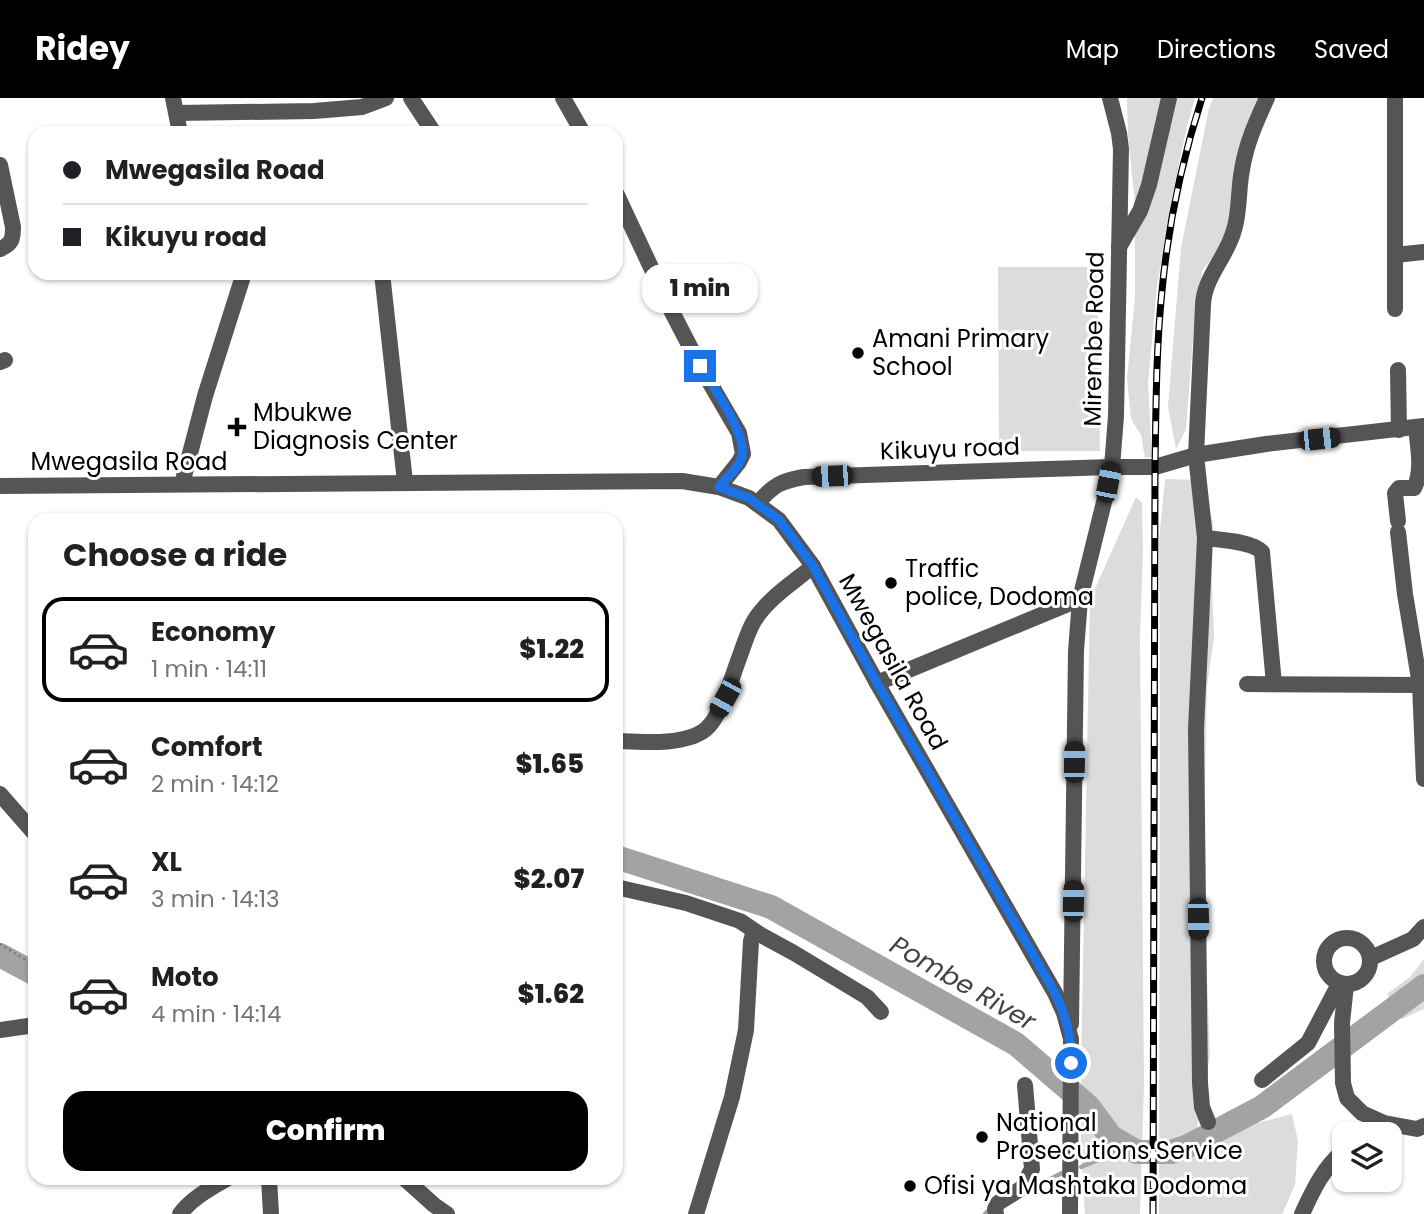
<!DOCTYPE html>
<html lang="en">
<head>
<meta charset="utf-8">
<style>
  :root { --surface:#fff; --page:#f2f2f2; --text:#202124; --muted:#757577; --line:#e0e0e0; --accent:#000 }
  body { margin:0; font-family:Poppins,sans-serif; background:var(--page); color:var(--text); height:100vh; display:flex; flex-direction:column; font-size:26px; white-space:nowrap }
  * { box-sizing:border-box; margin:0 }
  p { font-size:23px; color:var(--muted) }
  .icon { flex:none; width:38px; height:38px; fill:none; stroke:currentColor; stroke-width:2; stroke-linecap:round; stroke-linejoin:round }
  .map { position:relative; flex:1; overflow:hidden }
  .details { position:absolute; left:28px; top:415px; width:595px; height:672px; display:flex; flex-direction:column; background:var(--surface); border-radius:21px; box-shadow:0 2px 5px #0004 }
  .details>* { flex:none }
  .hud { position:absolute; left:28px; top:28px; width:595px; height:154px; border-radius:21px; box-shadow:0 2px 5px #0004; display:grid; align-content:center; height:154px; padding:0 35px; background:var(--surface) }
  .tools { position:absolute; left:1332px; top:1024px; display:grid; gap:14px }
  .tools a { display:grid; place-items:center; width:70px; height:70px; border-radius:14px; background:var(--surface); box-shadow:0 2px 5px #0004; font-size:35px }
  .end { position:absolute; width:32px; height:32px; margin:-16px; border:9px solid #1a73e8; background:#fff; box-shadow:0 0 0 4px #fff }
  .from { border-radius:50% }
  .bubble { position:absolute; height:49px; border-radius:21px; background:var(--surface); box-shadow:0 2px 5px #0004; font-size:23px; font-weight:800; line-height:49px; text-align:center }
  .car { position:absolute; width:21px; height:42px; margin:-21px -10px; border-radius:9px; box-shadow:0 0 5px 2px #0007; background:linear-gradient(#222 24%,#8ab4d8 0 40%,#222 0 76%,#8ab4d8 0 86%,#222 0) }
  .hud b { display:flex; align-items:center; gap:24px; height:66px; font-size:26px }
  .hud b+b { border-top:2px solid var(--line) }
  .hud i { width:18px; height:18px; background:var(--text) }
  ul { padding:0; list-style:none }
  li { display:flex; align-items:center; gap:21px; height:105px; margin:0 14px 10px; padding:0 21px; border:4px solid transparent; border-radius:21px }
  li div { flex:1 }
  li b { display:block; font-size:26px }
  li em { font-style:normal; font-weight:800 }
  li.active { border-color:var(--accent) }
  li>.icon { width:63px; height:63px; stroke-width:1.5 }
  h2 { padding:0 35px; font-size:32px; line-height:84px }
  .primary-button { display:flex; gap:14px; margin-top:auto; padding:14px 35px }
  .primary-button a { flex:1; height:80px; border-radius:21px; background:var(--accent); color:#fff; font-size:28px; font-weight:800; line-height:80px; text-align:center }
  header { display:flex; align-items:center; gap:42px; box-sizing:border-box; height:98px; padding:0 35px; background:var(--accent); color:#fff }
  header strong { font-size:33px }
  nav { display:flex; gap:38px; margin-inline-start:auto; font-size:24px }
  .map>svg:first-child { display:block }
  .green { fill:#dcdcdc }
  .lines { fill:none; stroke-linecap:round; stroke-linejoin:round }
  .stream { stroke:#a3a3a3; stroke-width:4.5 }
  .river { stroke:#a3a3a3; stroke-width:24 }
  .path { stroke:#777; stroke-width:2.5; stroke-dasharray:2 3.5; stroke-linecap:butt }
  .minor { stroke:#555; stroke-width:16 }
  .rail-casing { stroke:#000; stroke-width:7 }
  .rail { stroke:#fff; stroke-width:4.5; stroke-dasharray:13; stroke-linecap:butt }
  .route { stroke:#1a73e8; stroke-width:9 }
  .poi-dot { fill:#000; stroke:#fff; stroke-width:2.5 }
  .labels { text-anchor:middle; stroke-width:6; stroke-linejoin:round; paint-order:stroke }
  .poi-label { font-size:24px; fill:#000; stroke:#fff; text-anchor:start }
  .street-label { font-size:24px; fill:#000; stroke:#fff }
  .water-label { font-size:26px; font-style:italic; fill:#444; stroke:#fff }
</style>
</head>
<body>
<header>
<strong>Ridey</strong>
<nav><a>Map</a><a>Directions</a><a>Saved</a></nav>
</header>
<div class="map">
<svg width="1424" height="1116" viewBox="0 0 1424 1116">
  <rect width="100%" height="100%" fill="#fff"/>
  <g class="green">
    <polygon points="1127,0 1195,0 1187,28 1171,104 1157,188 1148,285 1152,359 1145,360 1141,337 1131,321 1127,280 1135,200 1135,107 1128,38"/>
    <polygon points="1213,0 1260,0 1244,40 1224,145 1202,173 1194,227 1186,331 1176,351 1168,309 1181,150 1209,10"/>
    <polygon points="998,169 1097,169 1100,353 999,353"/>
    <polygon points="1165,381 1202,382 1213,425 1211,462 1214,540 1207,588 1203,778 1210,958 1197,1029 1223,1043 1253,1026 1292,1016 1298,1043 1295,1087 1282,1116 1159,1116 1160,583 1159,443"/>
    <polygon points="1136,399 1142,405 1143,453 1140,541 1144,987 1140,1116 1085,1116 1081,1050 1081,971 1090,502"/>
    <polygon points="1424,861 1424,911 1402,921 1387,896 1410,879"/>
  </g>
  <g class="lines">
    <g class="stream">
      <polyline points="1081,1069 1110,1057 1137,1054"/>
      <polyline points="1027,1093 1062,1075"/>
      <polyline points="985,1116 987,1114"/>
    </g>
    <g class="river">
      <polyline points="616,759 771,809 1016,946 1088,1008 1111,1039 1137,1054 1171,1054 1186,1049 1262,1009 1424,888"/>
      <polyline points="0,857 35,876"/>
    </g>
    <polyline class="path" points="0,846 35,868"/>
    <g class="minor">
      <polyline points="173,0 180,35"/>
      <polyline points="411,0 434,35"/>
      <polyline points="563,0 583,35"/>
      <polyline points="177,15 314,13 362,9 386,0"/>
      <path d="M0 67 13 129C13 141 12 146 0 151"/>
      <polyline points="616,95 672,214 700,268 739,335 743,356 739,364 719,389"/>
      <polyline points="1119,149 1140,113 1149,87 1169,0"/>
      <polyline points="1395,157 1424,154"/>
      <polyline points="382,175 405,384"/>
      <polyline points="1395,211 1395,0"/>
      <polyline points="0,264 5,262"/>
      <polyline points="1398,272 1399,332"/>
      <polyline points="182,386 205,298 244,175"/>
      <polyline points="0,388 682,383 719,389 749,400 779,422 813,468 877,585 1055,895 1064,915 1071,941 1070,1116"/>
      <path d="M757 406C773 387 781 383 804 379L1112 369H1155L1196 357 1266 346 1424 328"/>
      <path d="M1398 423 1395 395 1399 390H1414C1423 374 1418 348 1416 330"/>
      <polyline points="1398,434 1405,496 1420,587 1424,681"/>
      <path d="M1205 440C1220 442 1252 443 1262 454L1274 586"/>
      <polyline points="877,585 1080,501"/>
      <polyline points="1247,586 1420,587"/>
      <path d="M616 643C641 644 686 648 706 631 721 618 731 582 738 563 743 550 747 535 754 523 768 500 793 485 813 468"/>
      <polyline points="0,696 35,736"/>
      <polyline points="616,789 686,805 740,823 761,837 794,855 867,899 881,914"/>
      <circle cx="1347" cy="863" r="23"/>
      <polyline points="1371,860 1413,841 1424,829"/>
      <polyline points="1346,887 1342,925 1343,985 1347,1000 1362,1015 1384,1025 1417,1031 1424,1028"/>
      <polyline points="1071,926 1076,553 1080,501 1105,400 1112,369 1116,318 1121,51 1119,35 1110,0"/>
      <polyline points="0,932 35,927"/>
      <polyline points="1262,982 1308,945 1339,886"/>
      <path d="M1208 1024 1202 1009 1200 985 1196 631 1205 440 1196 357 1203 207C1204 179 1227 159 1234 132 1240 113 1238 92 1242 72 1246 46 1256 24 1267 0"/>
      <polyline points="1368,1036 1384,1025"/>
      <polyline points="269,1080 271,1116"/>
      <polyline points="404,1080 434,1107 447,1116"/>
      <path d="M180 1116C192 1100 211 1090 228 1080"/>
      <polyline points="696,1116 732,999 746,932 751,843 754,833"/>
      <polyline points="996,1116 995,1111 998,1105 1022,1090 1032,1071 1025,987"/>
      <path d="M1302 1116C1312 1094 1324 1068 1344 1053"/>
    </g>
    <g class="rail-casing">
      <path id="rail" d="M1153 1116 1155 369C1156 311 1156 251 1162 193 1168 128 1182 62 1202 0"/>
    </g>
    <use href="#rail" class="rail"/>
  </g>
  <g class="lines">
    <path class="route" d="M700 268C712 287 747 336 742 358 740 369 726 380 719 389L749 400 779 422 813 468 877 585 1055 895C1067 921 1071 937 1071 965"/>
  </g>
  <g class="poi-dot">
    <circle cx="858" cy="255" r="7"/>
    <path d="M233.5 318.5h7v7h7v7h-7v7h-7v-7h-7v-7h7z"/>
    <circle cx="891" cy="485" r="7"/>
    <circle cx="982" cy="1039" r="7"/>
    <circle cx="910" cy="1088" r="7"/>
  </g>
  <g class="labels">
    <g class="poi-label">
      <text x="872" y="249">Amani Primary<tspan x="872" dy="28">School</tspan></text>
      <text x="253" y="323">Mbukwe<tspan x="253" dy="28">Diagnosis Center</tspan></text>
      <text x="905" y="479">Traffic<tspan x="905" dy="28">police, Dodoma</tspan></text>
      <text x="996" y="1033">National<tspan x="996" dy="28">Prosecutions Service</tspan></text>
      <text x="924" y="1096">Ofisi ya Mashtaka Dodoma</text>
    </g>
    <g class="street-label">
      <text transform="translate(1094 241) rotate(-89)" y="8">Mirembe Road</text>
      <text transform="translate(950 351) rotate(-2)" y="8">Kikuyu road</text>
      <text x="129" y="372">Mwegasila Road</text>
      <text transform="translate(893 564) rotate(61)" y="8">Mwegasila Road</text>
    </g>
    <g class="water-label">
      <text transform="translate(963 885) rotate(30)" y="9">Pombe River</text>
    </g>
  </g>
</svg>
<div class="tools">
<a><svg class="icon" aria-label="layers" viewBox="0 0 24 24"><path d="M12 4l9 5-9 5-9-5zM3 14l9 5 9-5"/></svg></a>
</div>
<i class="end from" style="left:1071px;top:965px"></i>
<i class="end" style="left:700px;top:268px"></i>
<div class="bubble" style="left:642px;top:166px;width:116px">1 min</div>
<i class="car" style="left:1319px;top:341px;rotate:84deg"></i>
<i class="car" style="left:832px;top:378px;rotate:268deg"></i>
<i class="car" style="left:1108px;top:384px;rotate:11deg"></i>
<i class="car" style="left:725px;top:600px;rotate:209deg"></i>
<i class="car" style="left:1074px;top:664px;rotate:1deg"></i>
<i class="car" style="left:1073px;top:803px;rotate:1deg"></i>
<i class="car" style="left:1198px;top:821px;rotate:179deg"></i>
<div class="hud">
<b><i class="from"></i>Mwegasila Road</b>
<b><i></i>Kikuyu road</b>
</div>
<section class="details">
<h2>Choose a ride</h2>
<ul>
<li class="active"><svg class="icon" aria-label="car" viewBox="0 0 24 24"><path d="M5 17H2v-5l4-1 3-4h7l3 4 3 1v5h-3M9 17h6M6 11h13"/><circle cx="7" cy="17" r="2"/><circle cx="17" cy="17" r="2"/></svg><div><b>Economy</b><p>1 min · 14:11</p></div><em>$1.22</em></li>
<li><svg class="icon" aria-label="car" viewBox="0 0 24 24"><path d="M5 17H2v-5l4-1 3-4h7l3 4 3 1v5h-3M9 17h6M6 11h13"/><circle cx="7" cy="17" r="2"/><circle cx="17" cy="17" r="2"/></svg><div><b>Comfort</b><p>2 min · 14:12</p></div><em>$1.65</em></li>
<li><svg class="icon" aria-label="car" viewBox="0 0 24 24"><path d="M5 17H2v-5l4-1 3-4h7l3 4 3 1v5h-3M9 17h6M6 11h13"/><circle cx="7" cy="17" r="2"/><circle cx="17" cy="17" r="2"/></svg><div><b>XL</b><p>3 min · 14:13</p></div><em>$2.07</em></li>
<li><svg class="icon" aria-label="car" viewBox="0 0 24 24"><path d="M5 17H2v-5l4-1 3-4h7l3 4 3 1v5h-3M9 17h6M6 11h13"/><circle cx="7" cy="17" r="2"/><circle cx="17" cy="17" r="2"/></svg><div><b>Moto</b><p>4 min · 14:14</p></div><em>$1.62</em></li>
</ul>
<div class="primary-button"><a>Confirm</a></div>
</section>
</div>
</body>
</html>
